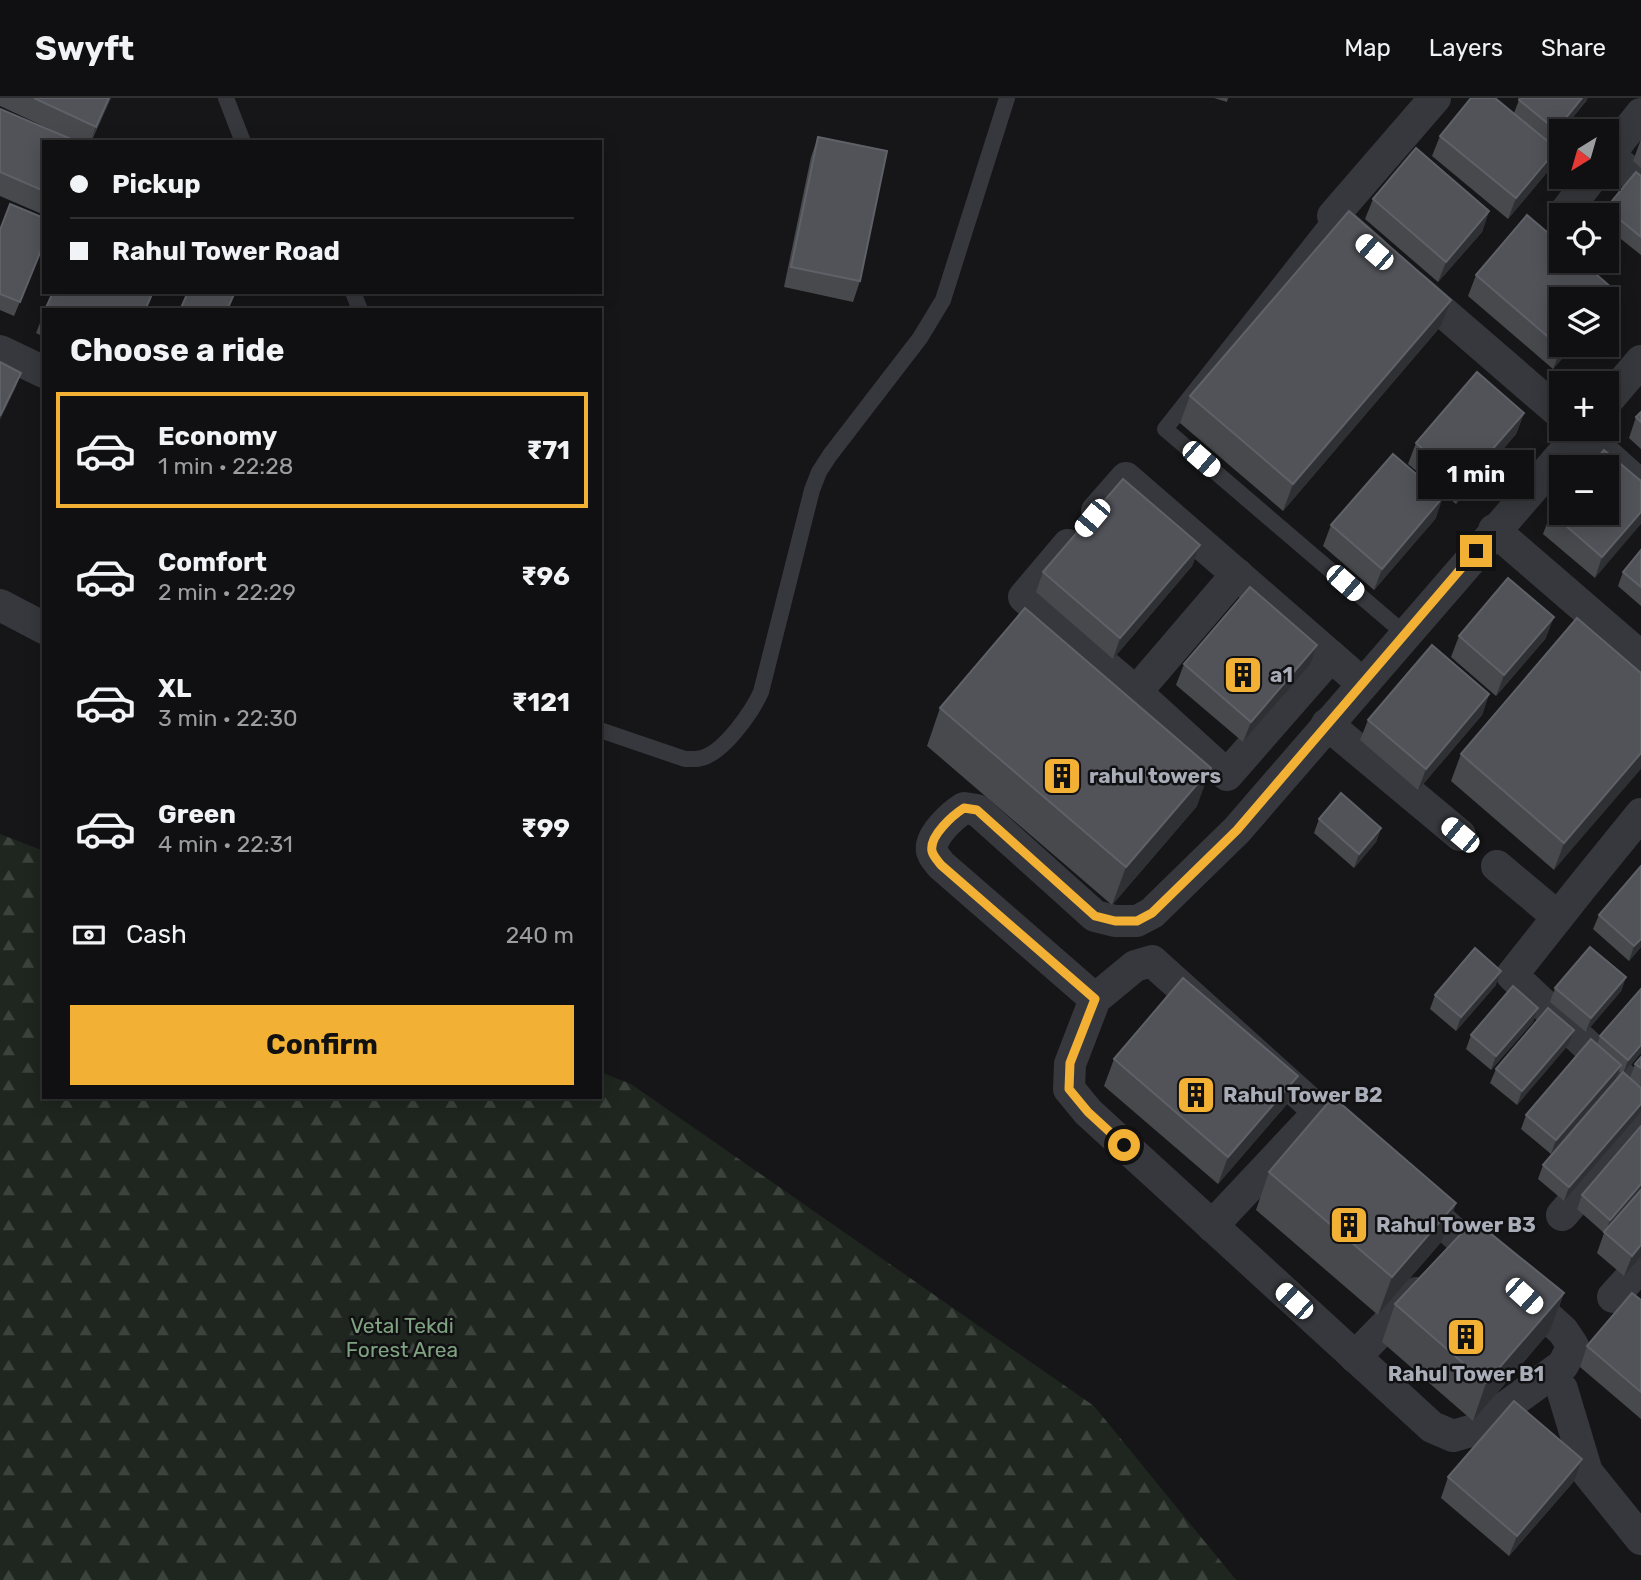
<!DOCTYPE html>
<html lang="en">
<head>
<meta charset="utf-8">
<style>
  :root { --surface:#101012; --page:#1e1e20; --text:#f1f3f6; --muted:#9c9d9f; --line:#303032; --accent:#f2b134 }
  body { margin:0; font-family:Rubik,sans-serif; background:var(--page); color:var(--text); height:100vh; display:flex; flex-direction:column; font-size:26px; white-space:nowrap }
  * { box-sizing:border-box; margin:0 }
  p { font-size:23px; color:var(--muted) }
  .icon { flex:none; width:38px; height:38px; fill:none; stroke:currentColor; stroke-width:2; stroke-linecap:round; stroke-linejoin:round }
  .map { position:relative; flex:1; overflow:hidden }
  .drawer { position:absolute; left:42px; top:210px; width:560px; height:791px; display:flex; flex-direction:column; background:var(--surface); border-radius:0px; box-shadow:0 4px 18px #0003,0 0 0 2px var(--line) }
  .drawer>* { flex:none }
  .guide { position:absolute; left:42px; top:42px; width:560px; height:154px; border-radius:0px; box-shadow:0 4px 18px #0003,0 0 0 2px var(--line); display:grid; align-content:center; height:154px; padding:0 28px; background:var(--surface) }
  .needle { width:46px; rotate:217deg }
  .controls { position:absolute; left:1549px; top:21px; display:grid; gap:14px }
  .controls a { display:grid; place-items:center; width:70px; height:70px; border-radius:0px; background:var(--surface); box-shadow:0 4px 18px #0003,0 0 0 2px var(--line); font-size:35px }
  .end { position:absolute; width:32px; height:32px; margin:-16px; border:9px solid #f2b134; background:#111; box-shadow:0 0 0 4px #111 }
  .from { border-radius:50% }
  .bubble { position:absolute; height:49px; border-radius:0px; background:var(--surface); box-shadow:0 4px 18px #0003,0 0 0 2px var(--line); font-size:23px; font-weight:700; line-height:49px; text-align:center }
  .car { position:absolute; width:21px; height:42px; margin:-21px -10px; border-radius:9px; box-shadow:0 0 5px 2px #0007; background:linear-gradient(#fff 24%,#345 0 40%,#fff 0 76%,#345 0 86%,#fff 0) }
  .guide b { display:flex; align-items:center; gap:24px; height:66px; font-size:26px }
  .guide b+b { border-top:2px solid var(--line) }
  .guide i { width:18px; height:18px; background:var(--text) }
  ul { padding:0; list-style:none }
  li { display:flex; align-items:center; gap:21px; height:116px; margin:0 14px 10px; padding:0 14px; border:4px solid transparent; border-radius:0px }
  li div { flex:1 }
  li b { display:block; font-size:26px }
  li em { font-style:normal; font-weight:700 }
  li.current { border-color:var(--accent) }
  li>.icon { width:63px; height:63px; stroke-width:1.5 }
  h2 { padding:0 28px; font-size:32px; line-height:84px }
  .pay { display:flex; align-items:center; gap:18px; height:77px; padding:0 28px; font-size:26px }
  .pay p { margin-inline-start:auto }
  .primary-button { display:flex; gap:14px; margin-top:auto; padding:14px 28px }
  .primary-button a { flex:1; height:80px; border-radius:0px; background:var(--accent); color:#111; font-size:28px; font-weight:700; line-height:80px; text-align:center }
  header { display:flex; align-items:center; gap:42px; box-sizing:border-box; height:98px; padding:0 35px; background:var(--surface); border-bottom:2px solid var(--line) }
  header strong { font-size:33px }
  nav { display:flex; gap:38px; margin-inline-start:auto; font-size:24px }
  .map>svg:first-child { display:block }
  .forest { fill:url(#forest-firs) }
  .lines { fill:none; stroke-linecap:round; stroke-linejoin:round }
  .lane { stroke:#37383d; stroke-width:16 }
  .street { stroke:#37383d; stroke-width:32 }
  .wall { fill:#47494d }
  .shaded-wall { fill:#2f3033 }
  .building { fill:#525359; stroke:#5f6168; stroke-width:2 }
  .route { stroke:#f2b134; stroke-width:9 }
  .labels { text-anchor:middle; stroke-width:5; stroke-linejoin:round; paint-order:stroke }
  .poi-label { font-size:21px; font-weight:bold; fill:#a8adb8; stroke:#111113; text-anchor:start }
  .park-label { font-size:21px; fill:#7fa381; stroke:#111113 }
</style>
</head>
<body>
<header>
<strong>Swyft</strong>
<nav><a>Map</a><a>Layers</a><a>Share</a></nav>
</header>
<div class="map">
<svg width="1641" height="1482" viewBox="0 0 1641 1482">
  <defs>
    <pattern id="forest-firs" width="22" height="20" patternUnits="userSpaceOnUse" patternTransform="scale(1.75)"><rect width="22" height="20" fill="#1e261f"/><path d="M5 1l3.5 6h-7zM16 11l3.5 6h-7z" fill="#3c433d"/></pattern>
  </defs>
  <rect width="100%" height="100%" fill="#161618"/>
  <polygon class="forest" points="0,736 44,753 44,999 600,999 600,974 631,986 1094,1308 1236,1482 0,1482"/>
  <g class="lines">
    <g class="lane">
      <polyline points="226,0 243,44"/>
      <polyline points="1333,118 1165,331 1405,536"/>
      <polyline points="353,194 360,212"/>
      <path d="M600 632 685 661C693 661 700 662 707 658 727 649 752 614 761 594L812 392 819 374 830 357 920 240 943 202 1007 0"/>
    </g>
    <g class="street">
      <polyline points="1609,57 1641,84"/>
      <polyline points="1606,60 1641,16"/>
      <polyline points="1563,117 1592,79"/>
      <polyline points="1373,153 1333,118 1435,0"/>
      <polyline points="1414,189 1561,316"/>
      <polyline points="0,253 44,274"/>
      <polyline points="1606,304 1641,263"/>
      <polyline points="1578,331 1641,388"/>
      <polyline points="1097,413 1126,380 1363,586"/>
      <polyline points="1494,432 1641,559"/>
      <polyline points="1068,447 1024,499 1136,594 1227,677 1331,558"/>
      <polyline points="0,507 44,530"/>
      <polyline points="1136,594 1237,476"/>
      <polyline points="1327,626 1460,737"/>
      <polyline points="1641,716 1581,790 1512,877 1641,998"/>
      <polyline points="1497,768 1558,819"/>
      <polygon points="1152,863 1563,1233 1573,1248 1563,1267 1474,1332 1453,1338 1432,1329 1088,1014 1069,991 1070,966 1095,901 1135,868"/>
      <path d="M1095 901 941 767C938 763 933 758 932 753 929 738 953 717 964 710L977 712 1095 818 1115 823H1137L1152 815 1237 732 1584 331"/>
      <polyline points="1562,1117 1641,1026"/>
      <polyline points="1212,1128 1320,1013"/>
      <polyline points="1613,1199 1641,1168"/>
      <polyline points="1355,1259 1417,1195"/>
      <polyline points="1562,1291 1587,1374 1641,1441"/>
    </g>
  </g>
  <g class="wall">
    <polygon points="0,0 111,0 91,44 44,44 44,117 0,98 0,11 56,34 0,8"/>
    <polygon points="1214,0 1228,0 1227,4"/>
    <polygon points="1519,2 1587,2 1551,46 1557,51 1549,72 1508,121 1432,58 1440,38 1514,15"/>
    <polygon points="818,39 860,183 853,204 784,189 811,59"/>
    <polygon points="1641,41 1641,70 1633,63"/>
    <polygon points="1641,78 1641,157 1606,129 1606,117 1603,117 1606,110"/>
    <polygon points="1373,101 1489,113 1482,134 1438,184 1365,121"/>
    <polygon points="44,120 44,147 14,218 0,212 0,132"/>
    <polygon points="1476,177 1561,247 1574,247 1553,271 1468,198"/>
    <polygon points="44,215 44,239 36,235"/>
    <polygon points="1441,228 1283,413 1180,325 1190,298"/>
    <polygon points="1641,314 1641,351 1629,340 1636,319"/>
    <polygon points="1524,315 1516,336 1456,406 1408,366 1416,345"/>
    <polygon points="1641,383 1595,480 1543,436 1551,415"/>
    <polygon points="1436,420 1374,492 1323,448 1331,427"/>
    <polygon points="1200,447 1192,468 1113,561 1036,494 1043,474"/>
    <polygon points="1641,452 1641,508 1618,488 1623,474"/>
    <polygon points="1459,538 1546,540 1496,598 1451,559"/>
    <polygon points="1184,566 1310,567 1243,644 1176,587"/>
    <polygon points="1641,575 1554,772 1451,683 1461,656"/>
    <polygon points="1489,596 1482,617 1418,692 1360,642 1368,622"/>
    <polygon points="940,610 1197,708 1112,807 927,648"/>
    <polygon points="1319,721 1381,730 1376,744 1354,770 1314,735"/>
    <polygon points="1599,817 1641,849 1629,863 1593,831"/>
    <polygon points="1626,879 1621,893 1586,934 1550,904 1555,890"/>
    <polygon points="1496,887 1456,933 1430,911 1435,897"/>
    <polygon points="1538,910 1533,924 1491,972 1466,951 1471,937"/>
    <polygon points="1600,938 1641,955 1624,975 1564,1103 1538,1081 1543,1067 1622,976 1619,973 1616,981 1551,1056 1521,1031 1526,1017 1597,946"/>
    <polygon points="1569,946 1517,1007 1490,985 1496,971"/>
    <polygon points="1641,959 1641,989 1630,980 1635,966"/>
    <polygon points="1114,961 1298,978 1288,1005 1218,1086 1104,988"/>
    <polygon points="1641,1028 1641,1159 1624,1178 1597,1155 1604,1135 1577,1111 1582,1097"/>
    <polygon points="1269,1074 1456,1105 1442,1143 1378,1217 1256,1112"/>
    <polygon points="1564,1195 1550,1233 1473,1323 1382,1244 1395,1206"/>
    <polygon points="1641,1202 1641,1321 1580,1269 1587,1248"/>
    <polygon points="1582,1361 1575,1382 1509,1458 1441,1400 1448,1379"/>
  </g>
  <g class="shaded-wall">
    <polygon points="109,0 111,0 90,44 96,29"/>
    <polygon points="1582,0 1588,0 1551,46 1556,32"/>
    <polygon points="1557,51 1549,72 1508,121 1516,100"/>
    <polygon points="1489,113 1482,134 1438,184 1446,164"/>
    <polygon points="1612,190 1606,206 1606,201 1602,201"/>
    <polygon points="153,194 154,194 146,212 145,212"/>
    <polygon points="1451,202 1441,228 1283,413 1293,386"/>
    <polygon points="1563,247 1574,247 1553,271 1561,250"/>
    <polygon points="21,275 16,289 0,322 0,318"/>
    <polygon points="1524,315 1516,336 1456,406 1463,385"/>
    <polygon points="1443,399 1436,420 1374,492 1382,471"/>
    <polygon points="1641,414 1641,426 1595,480 1602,459"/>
    <polygon points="1200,447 1192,468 1113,561 1120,540"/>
    <polygon points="1554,519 1546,540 1496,598 1504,577"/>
    <polygon points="1317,547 1310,567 1243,644 1251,624"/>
    <polygon points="1489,596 1482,617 1418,692 1426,671"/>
    <polygon points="1641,655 1641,671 1554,772 1564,745"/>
    <polygon points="1211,670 1197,708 1112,807 1126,769"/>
    <polygon points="1381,730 1376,744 1354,770 1359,756"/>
    <polygon points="1641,841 1641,849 1629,863 1634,848"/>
    <polygon points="1501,873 1496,887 1456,933 1461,919"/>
    <polygon points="1626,879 1621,893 1586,934 1591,920"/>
    <polygon points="1538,910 1533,924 1491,972 1496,958"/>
    <polygon points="1574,932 1569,946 1517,1007 1522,993"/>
    <polygon points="1641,947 1641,955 1623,976 1628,962"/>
    <polygon points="1621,967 1616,981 1551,1056 1556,1042"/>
    <polygon points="1298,978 1288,1005 1218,1086 1228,1059"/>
    <polygon points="1641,1006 1641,1014 1564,1103 1569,1089"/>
    <polygon points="1641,1086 1641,1094 1605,1136 1610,1122"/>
    <polygon points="1456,1105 1442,1143 1378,1217 1392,1179"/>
    <polygon points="1641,1147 1641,1159 1624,1178 1632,1158"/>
    <polygon points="1564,1195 1550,1233 1473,1323 1486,1285"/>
    <polygon points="1582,1361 1575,1382 1509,1458 1517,1438"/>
  </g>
  <g class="building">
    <polygon points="34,0 109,0 96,29"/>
    <polygon points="1471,0 1495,0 1557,51 1516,100 1440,38"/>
    <polygon points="1520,0 1582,0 1556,32 1519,2"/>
    <polygon points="0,11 78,44 44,44 44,93 0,74"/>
    <polygon points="818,39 887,53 860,183 791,169"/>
    <polygon points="1416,50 1489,113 1446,164 1373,101"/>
    <polygon points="1636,74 1641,78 1641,139 1606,110"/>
    <polygon points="10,106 44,120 44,145 20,204 0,196 0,132"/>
    <polygon points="1349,113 1451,202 1293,386 1190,298"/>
    <polygon points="1527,117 1561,146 1561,163 1581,163 1612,190 1602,201 1561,201 1561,247 1563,247 1561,250 1476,177"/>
    <polygon points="53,194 153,194 145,212 45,212"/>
    <polygon points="188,194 235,194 227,212 180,212"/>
    <polygon points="0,264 21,275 0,318"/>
    <polygon points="1477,274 1524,315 1463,385 1416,345"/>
    <polygon points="1641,314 1641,324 1636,319"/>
    <polygon points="1604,352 1641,383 1641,414 1602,459 1551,415 1561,403 1561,415 1606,415 1606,369 1590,369"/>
    <polygon points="1393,356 1443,399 1382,471 1331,427"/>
    <polygon points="1123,381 1200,447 1120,540 1043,474"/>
    <polygon points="1641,452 1641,489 1623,474"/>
    <polygon points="1508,480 1554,519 1504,577 1459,538"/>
    <polygon points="1250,489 1317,547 1251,624 1184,566"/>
    <polygon points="1025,510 1211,670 1126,769 940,610"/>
    <polygon points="1577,520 1641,575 1641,655 1564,745 1461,656"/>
    <polygon points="1432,547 1489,596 1426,671 1368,622"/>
    <polygon points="1341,695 1381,730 1359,756 1319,721"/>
    <polygon points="1641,768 1641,841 1634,848 1599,817"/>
    <polygon points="1590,849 1626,879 1591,920 1555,890"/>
    <polygon points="1475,850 1501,873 1461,919 1435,897"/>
    <polygon points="1183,880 1298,978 1228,1059 1114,961"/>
    <polygon points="1513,888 1538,910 1496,958 1471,937"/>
    <polygon points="1641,891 1641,947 1628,962 1600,938"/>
    <polygon points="1548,910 1574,932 1522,993 1496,971"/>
    <polygon points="1591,941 1621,967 1556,1042 1526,1017"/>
    <polygon points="1641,959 1641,970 1635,966"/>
    <polygon points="1623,974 1641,990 1641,1006 1569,1089 1543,1067"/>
    <polygon points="1333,999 1456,1105 1392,1179 1269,1074"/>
    <polygon points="1641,1028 1641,1086 1610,1122 1582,1097"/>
    <polygon points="1641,1092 1641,1147 1632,1158 1604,1134"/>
    <polygon points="1474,1122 1564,1195 1486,1285 1395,1206"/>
    <polygon points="1632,1195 1641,1202 1641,1294 1587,1248"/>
    <polygon points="1514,1303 1582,1361 1517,1438 1448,1379"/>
  </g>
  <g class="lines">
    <path class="route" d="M1124 1047 1088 1014 1069 991 1070 965 1095 901 941 767C938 763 933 758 932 753 929 738 953 717 964 710L977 712 1095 818 1115 823H1137L1152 815 1237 732 1476 453"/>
  </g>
  <defs>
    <g id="building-square" transform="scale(2.0125)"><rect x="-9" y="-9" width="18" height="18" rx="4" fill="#f2b134" stroke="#111113"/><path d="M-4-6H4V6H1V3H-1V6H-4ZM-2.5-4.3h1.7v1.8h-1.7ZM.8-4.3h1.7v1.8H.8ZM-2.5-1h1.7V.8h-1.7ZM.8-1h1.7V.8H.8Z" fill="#111"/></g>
  </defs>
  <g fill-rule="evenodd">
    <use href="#building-square" x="1243" y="577"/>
    <use href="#building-square" x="1062" y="678"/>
    <use href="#building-square" x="1196" y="997"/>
    <use href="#building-square" x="1349" y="1127"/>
    <use href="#building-square" x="1466" y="1239"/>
  </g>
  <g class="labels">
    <g class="poi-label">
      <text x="1270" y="584">a1</text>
      <text x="1089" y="685">rahul towers</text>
      <text x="1223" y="1004">Rahul Tower B2</text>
      <text x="1376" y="1134">Rahul Tower B3</text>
      <text x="1466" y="1283" text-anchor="middle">Rahul Tower B1</text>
    </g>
    <g class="park-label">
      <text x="402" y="1235">Vetal Tekdi<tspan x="402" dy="24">Forest Area</tspan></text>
    </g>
  </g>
</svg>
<div class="controls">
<a><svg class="needle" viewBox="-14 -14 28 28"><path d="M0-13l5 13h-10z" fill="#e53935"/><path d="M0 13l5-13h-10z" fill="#9c9d9f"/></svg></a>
<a><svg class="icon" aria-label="locate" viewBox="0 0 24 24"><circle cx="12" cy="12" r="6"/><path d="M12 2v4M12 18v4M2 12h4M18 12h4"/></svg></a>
<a><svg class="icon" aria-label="layers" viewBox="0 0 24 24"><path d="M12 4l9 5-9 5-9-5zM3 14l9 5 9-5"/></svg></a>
<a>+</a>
<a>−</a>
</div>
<i class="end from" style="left:1124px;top:1047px"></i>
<i class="end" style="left:1476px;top:453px"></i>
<div class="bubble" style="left:1418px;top:352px;width:116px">1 min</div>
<i class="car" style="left:1374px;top:154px;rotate:311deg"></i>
<i class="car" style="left:1201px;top:361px;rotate:131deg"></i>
<i class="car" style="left:1092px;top:420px;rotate:220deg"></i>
<i class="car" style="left:1345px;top:485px;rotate:131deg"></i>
<i class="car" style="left:1460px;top:737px;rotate:310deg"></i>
<i class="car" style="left:1524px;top:1198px;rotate:132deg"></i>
<i class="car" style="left:1294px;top:1203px;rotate:312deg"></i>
<div class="guide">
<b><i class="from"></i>Pickup</b>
<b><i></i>Rahul Tower Road</b>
</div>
<section class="drawer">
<h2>Choose a ride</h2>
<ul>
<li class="current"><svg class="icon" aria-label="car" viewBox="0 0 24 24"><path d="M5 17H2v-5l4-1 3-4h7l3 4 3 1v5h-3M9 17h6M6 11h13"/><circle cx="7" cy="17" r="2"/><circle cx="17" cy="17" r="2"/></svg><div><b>Economy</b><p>1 min · 22:28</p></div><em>₹71</em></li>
<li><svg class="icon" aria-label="car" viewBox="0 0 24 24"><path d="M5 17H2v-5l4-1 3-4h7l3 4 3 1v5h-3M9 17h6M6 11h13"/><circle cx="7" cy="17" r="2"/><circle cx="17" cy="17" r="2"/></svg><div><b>Comfort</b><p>2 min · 22:29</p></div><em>₹96</em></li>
<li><svg class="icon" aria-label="car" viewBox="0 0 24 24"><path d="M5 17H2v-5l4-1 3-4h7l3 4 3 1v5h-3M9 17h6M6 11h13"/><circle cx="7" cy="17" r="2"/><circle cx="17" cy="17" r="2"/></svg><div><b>XL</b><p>3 min · 22:30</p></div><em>₹121</em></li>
<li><svg class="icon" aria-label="car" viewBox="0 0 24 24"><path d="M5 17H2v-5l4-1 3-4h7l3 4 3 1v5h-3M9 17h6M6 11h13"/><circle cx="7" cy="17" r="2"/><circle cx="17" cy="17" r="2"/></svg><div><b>Green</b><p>4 min · 22:31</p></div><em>₹99</em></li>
</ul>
<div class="pay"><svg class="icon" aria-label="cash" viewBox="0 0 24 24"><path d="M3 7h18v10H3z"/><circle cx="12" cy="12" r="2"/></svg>Cash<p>240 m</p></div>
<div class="primary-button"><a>Confirm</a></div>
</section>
</div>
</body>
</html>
